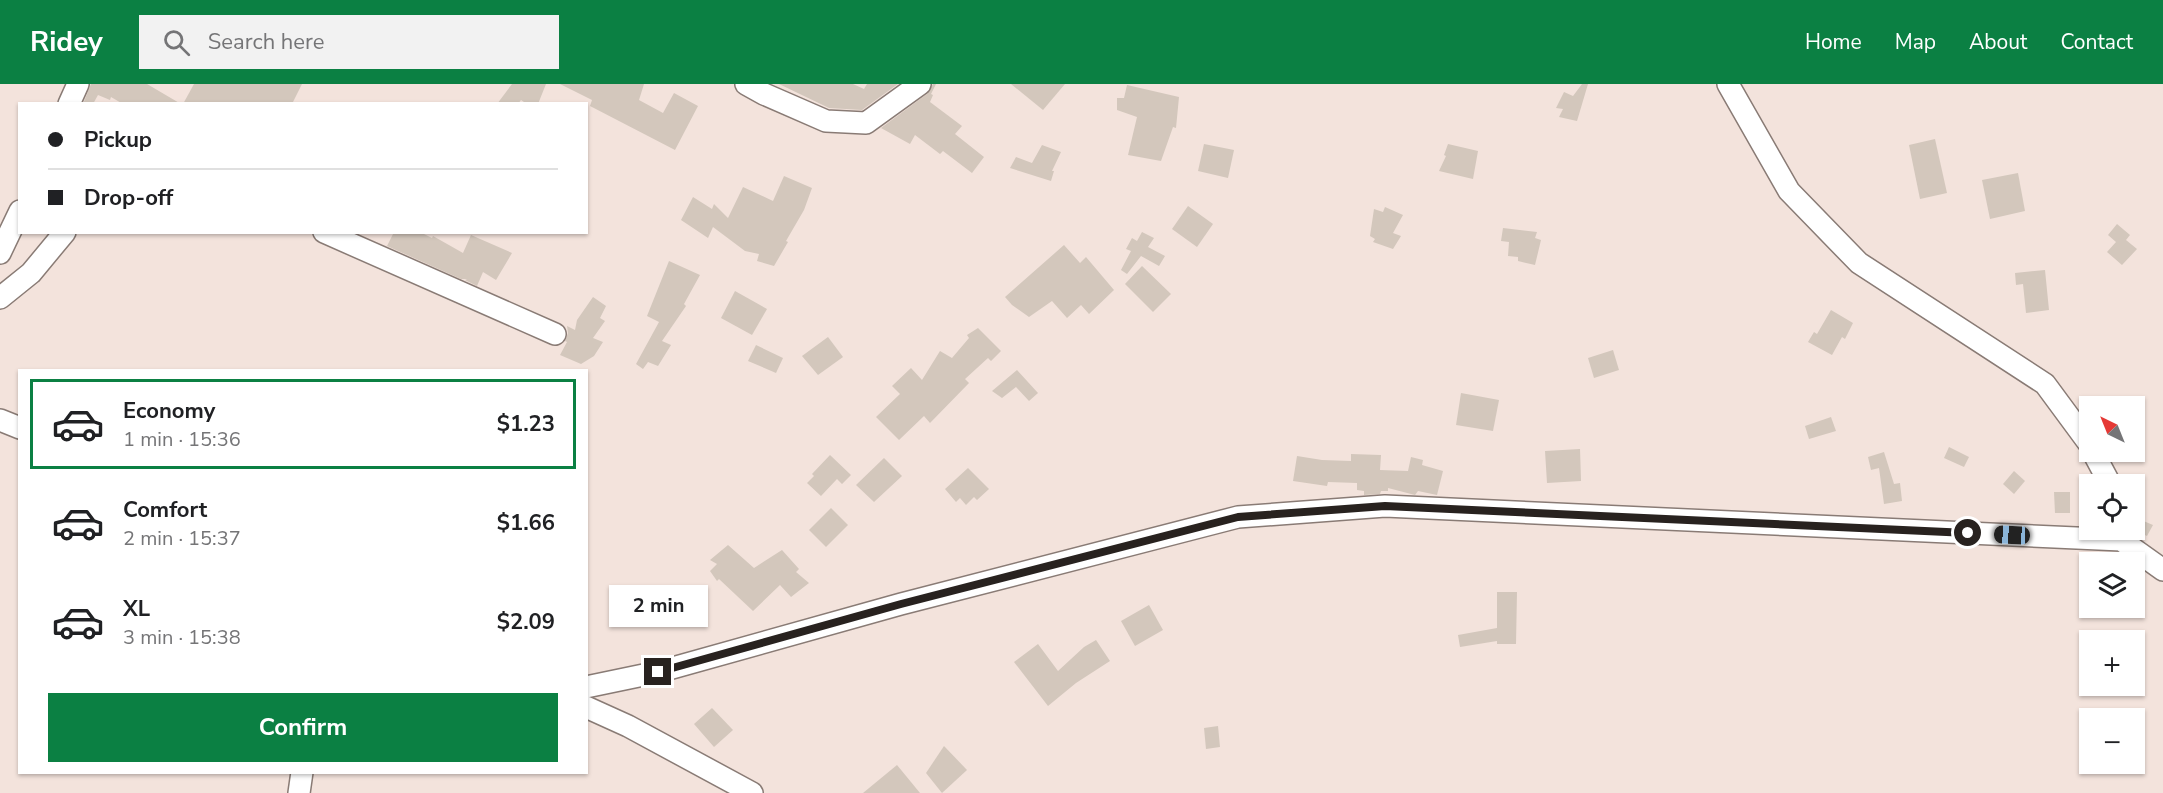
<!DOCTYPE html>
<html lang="en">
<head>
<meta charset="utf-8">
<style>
  :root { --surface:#fff; --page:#f2f2f2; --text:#202124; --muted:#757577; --line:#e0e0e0; --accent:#0b8043 }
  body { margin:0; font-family:"Nunito Sans",sans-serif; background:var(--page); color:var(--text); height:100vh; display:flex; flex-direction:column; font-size:22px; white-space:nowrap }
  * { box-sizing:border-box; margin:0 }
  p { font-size:20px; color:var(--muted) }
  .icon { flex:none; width:33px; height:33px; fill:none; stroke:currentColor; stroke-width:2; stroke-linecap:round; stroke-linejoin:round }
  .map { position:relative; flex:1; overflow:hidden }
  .panel { position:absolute; left:18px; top:285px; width:570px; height:405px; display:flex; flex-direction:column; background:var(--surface); border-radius:0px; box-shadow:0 2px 4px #0004 }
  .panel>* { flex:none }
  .banner { position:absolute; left:18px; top:18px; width:570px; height:132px; border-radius:0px; box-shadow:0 2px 4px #0004; display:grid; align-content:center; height:132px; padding:0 30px; background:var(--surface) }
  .needle { width:39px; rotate:317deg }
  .controls { position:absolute; left:2079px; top:312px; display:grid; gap:12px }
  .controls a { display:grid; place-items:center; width:66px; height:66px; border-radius:0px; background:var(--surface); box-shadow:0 2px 4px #0004; font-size:30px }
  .end { position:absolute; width:27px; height:27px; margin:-14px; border:8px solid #28221f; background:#fff; box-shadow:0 0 0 3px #fff }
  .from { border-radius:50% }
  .bubble { position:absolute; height:42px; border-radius:0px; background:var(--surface); box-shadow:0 2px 4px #0004; font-size:20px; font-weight:700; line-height:42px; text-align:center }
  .car { position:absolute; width:18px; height:36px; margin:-18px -9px; border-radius:8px; box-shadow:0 0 4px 2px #0007; background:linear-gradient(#222 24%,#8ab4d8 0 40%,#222 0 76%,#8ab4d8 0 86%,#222 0) }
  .banner b { display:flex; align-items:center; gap:21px; height:57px; font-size:22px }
  .banner b+b { border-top:2px solid var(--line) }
  .banner i { width:15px; height:15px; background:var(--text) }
  ul { padding:10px 0 0; list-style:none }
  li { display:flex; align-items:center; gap:18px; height:90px; margin:0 12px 9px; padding:0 18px; border:3px solid transparent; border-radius:0px }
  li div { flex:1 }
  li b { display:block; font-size:22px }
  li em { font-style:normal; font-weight:700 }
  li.active { border-color:var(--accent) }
  li>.icon { width:54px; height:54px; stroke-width:1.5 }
  .cta { display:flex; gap:12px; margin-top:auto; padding:12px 30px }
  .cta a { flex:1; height:69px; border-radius:0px; background:var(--accent); color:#fff; font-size:24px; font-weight:700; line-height:69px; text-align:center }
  header { display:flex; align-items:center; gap:36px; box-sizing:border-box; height:84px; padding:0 30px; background:var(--accent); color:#fff }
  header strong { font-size:28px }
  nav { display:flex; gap:33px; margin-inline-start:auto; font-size:21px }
  .search { width:420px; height:54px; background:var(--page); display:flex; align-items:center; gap:15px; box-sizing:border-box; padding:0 21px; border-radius:0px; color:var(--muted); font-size:22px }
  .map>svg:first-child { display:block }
  .building { fill:#d3c7bc }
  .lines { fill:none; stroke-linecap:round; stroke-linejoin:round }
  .minor-casing { stroke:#897b75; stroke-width:24 }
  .minor { stroke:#fff; stroke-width:21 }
  .route { stroke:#28221f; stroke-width:8 }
</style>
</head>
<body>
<header>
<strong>Ridey</strong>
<div class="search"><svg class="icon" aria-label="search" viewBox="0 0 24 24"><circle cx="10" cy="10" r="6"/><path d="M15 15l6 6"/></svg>Search here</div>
<nav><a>Home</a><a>Map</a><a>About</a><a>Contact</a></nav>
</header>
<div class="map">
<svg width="2163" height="709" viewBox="0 0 2163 709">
  <rect width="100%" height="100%" fill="#f3e3dc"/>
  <g class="building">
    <polygon points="91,0 147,0 181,20 123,20 111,13 110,16 98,11 93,20 83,20"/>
    <polygon points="194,0 302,0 292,20 183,20"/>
    <polygon points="512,0 546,0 538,20 527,20 521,16 518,20 497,20"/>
    <polygon points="560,0 644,0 639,16 663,29 674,9 698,22 675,66 590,22 592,16"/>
    <polygon points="779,0 853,0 864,5 867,0 898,0 862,26 829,24"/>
    <polygon points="933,0 936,0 931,10 933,11 930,18 962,42 955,50 984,73 972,89 943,67 940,70 915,51 910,60 881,44 927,10"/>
    <polygon points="1011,0 1065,0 1043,26"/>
    <polygon points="1582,0 1588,0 1577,37 1559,33 1563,25 1556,24 1564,8 1573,12"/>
    <polygon points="1127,1 1179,13 1176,44 1173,43 1161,77 1128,71 1137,33 1117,26 1117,14 1124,14"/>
    <polygon points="1935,55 1947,109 1920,115 1909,61"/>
    <polygon points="1204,60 1234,66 1228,94 1198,87"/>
    <polygon points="1448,60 1478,67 1473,95 1439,87 1446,72 1444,71"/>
    <polygon points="1042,61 1061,68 1052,87 1054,87 1051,97 1010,84 1016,73 1032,79"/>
    <polygon points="2018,89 2025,127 1990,135 1982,96"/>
    <polygon points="784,92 812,104 804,126 786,157 788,158 774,182 757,177 759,170 745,167 713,143 708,154 681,136 693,113 712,125 714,120 728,134 743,103 773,117"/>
    <polygon points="1188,122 1213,140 1197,163 1172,145"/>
    <polygon points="1385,123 1403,131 1393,149 1401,152 1393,165 1373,158 1375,155 1370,152 1374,125 1383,128"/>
    <polygon points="2117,140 2130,151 2126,156 2137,165 2122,181 2107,168 2116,158 2108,151"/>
    <polygon points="1503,144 1537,148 1535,154 1541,156 1535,181 1518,177 1518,173 1508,172 1509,158 1501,157"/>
    <polygon points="394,148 420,148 432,154 433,152 463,169 471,151 512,169 496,196 483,188 477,202 465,196 467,195 461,195 387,162"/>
    <polygon points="1142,148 1154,154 1148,163 1165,172 1159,182 1141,172 1127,190 1121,186 1131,167 1126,165 1132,154 1137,157"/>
    <polygon points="1064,161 1080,179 1086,173 1114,206 1089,230 1081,221 1067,234 1052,217 1029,233 1012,221 1005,213"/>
    <polygon points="669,177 700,191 684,220 686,222 662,257 671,261 658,282 648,278 643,285 636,280 659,238 647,232"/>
    <polygon points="1142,182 1171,210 1153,228 1125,200"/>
    <polygon points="2045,186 2049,226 2026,229 2023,200 2016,201 2015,189"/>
    <polygon points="735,207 767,225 752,251 721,234"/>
    <polygon points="593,213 606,222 600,234 605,237 593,254 603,258 594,272 581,280 560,271 567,258 565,257 568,249 567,242 575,246 577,236"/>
    <polygon points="1831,226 1853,239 1845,255 1842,253 1832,271 1808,258 1814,248 1817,250"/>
    <polygon points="978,244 1001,267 991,277 988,274 965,295 969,299 930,339 924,332 899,356 876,333 900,310 892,302 911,284 922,296 940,267 952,274 969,254 967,251"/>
    <polygon points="828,253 843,273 818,291 802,272"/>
    <polygon points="756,261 783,274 776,289 748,277"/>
    <polygon points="1613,266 1619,286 1594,294 1588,274"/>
    <polygon points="1017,286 1038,309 1029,317 1016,303 1002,314 992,307"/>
    <polygon points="1461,309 1499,316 1493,347 1456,341"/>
    <polygon points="1831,333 1836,347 1809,355 1805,342"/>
    <polygon points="1949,363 1969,373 1964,383 1944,374"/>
    <polygon points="1580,365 1581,397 1547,399 1545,367"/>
    <polygon points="1884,368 1894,400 1900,399 1902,417 1884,420 1879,384 1871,386 1868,373"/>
    <polygon points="1351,370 1381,371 1380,386 1408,387 1411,373 1423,376 1422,381 1443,387 1437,411 1418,407 1415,411 1388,404 1388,407 1381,407 1380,410 1364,411 1364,407 1357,406 1357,399 1328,398 1327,402 1293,397 1297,372 1322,376 1351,377"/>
    <polygon points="830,371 851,391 842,400 837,395 821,412 807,399 814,392 812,390"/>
    <polygon points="884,374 902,392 874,418 856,401"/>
    <polygon points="968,384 989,405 977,416 974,413 966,421 960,414 956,418 945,405"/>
    <polygon points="2014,387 2025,397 2014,410 2003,400"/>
    <polygon points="2054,408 2070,408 2070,429 2055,429"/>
    <polygon points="831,424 848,441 826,463 809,446"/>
    <polygon points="2134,433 2153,441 2147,452 2134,446"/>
    <polygon points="728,461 754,484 782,466 799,485 796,488 809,499 791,513 780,501 753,527 719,495 717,497 710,487 717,480 710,476"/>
    <polygon points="1497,508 1517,508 1516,560 1497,560 1497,557 1460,563 1458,551 1497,544"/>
    <polygon points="1149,521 1163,546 1135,562 1121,537"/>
    <polygon points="1096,556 1110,577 1076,599 1048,622 1014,578 1038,560 1058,587 1084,563"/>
    <polygon points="712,624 733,646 714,663 694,640"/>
    <polygon points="1218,642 1220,663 1206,665 1204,644"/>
    <polygon points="944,662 967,686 942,709 926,689"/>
    <polygon points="897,681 920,709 863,709"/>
  </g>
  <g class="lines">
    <g class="minor-casing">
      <g id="minor">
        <polyline points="746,0 764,10 826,37 866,39 920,0"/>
        <polyline points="1728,0 1789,107 1859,179 2045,300 2090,361"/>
        <polyline points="69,20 78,0"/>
        <polyline points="324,148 555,250"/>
        <polyline points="0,169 20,127"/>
        <polyline points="0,214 31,189 65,148"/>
        <polyline points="0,336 20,344"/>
        <polyline points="2093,368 2110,400"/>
        <polyline points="586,603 658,588 901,520 1238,433 1385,422 2121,456 2163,486"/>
        <polyline points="586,623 628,642 752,709"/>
        <polyline points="299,709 302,688"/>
      </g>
    </g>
    <use href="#minor" class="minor"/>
  </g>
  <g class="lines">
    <polyline class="route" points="658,588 901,520 1238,433 1385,422 1968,449"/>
  </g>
</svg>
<div class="controls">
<a><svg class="needle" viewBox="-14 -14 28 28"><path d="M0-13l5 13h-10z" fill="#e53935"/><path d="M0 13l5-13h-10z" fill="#757577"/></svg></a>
<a><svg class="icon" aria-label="locate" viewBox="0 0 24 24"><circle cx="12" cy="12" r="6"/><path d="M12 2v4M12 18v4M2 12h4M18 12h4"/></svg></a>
<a><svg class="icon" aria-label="layers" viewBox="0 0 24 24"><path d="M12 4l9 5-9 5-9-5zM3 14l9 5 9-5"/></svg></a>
<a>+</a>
<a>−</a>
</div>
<i class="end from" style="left:1968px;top:449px"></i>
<i class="end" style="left:658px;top:588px"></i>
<div class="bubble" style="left:609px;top:501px;width:99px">2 min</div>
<i class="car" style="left:2012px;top:451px;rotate:273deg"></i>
<div class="banner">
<b><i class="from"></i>Pickup</b>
<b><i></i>Drop-off</b>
</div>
<section class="panel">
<ul>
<li class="active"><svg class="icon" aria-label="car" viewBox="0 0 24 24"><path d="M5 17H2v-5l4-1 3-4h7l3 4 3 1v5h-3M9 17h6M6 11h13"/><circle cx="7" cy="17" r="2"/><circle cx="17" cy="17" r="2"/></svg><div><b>Economy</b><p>1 min · 15:36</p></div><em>$1.23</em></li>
<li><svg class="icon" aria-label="car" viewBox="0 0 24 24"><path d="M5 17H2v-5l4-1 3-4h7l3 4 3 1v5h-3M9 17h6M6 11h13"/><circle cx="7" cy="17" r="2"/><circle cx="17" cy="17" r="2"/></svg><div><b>Comfort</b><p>2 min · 15:37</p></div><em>$1.66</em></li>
<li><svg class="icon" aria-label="car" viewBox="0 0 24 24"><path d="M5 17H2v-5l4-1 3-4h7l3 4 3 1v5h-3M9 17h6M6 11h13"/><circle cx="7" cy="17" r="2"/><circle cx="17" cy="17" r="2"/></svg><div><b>XL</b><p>3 min · 15:38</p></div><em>$2.09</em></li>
</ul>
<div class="cta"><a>Confirm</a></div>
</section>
</div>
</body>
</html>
